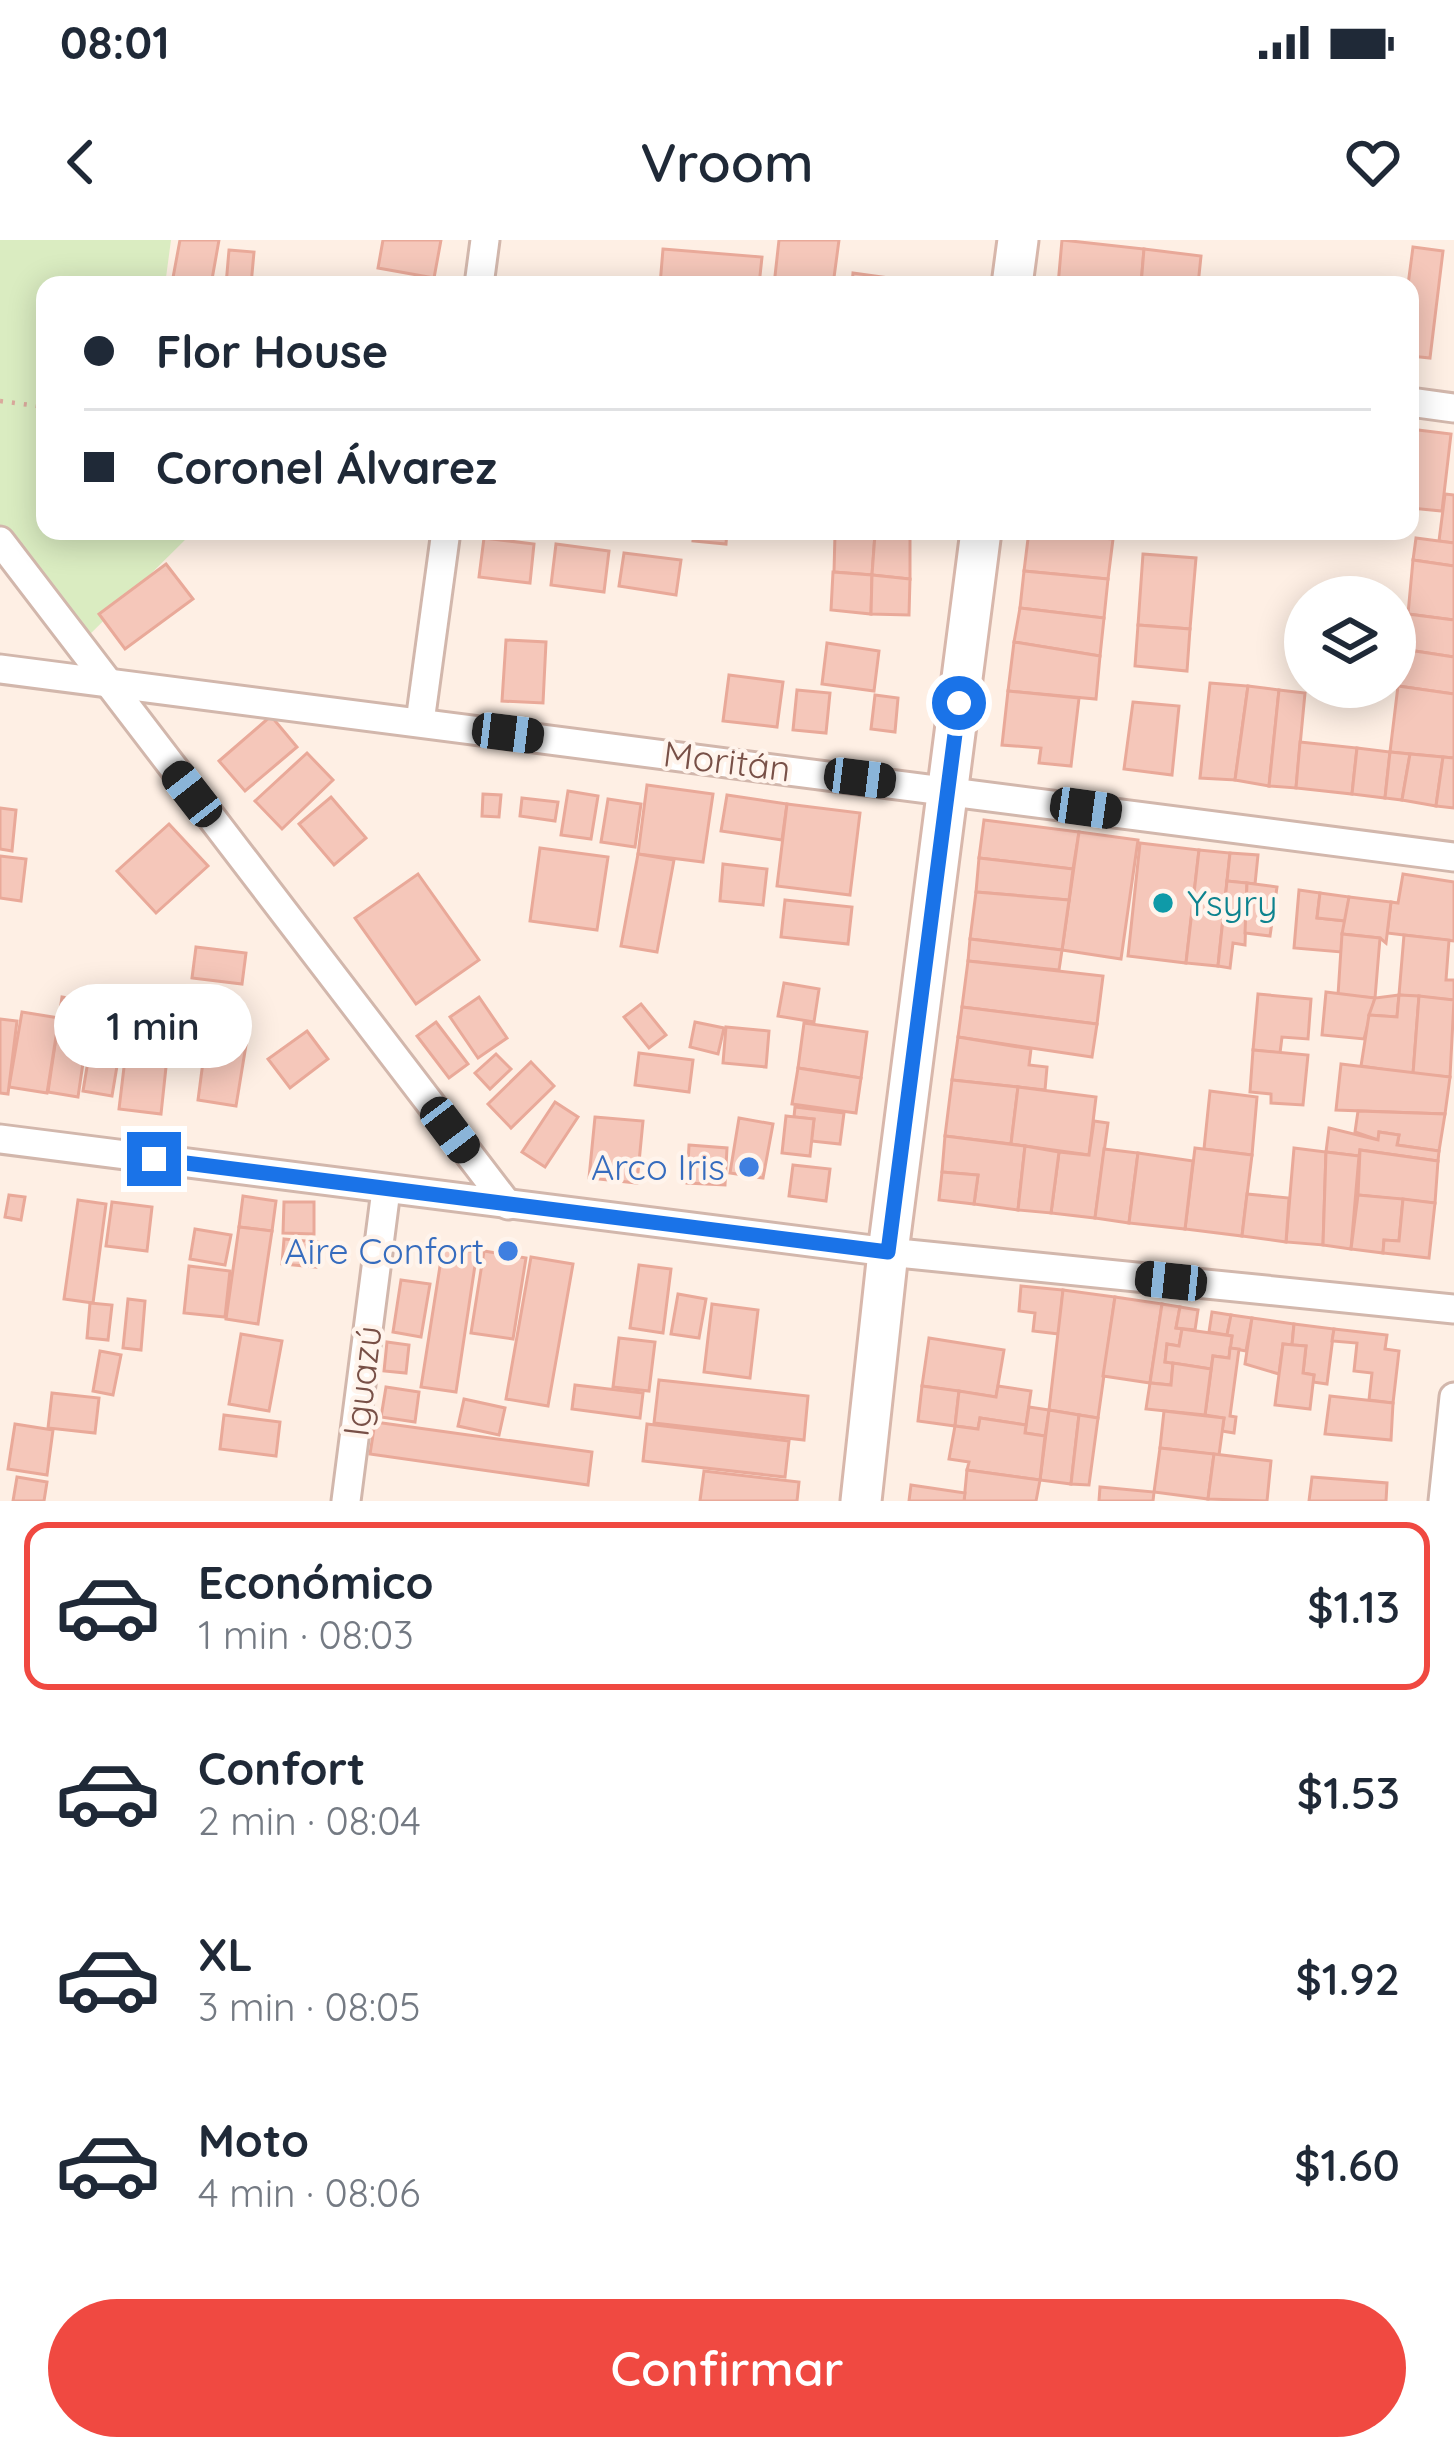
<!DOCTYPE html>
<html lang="es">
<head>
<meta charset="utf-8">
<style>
  :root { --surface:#fff; --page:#f6f6f7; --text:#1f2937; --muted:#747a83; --line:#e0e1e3; --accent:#f04941 }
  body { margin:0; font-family:Quicksand,sans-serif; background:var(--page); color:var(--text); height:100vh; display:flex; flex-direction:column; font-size:45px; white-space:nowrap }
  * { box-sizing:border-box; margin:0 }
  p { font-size:39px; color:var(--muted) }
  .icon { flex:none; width:66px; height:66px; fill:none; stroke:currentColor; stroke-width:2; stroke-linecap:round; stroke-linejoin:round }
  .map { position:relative; height:1261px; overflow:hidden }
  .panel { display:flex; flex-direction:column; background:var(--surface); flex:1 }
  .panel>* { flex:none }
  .banner { position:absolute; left:36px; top:36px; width:1383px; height:264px; border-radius:24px; box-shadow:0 6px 30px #0003; display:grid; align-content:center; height:264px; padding:0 48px; background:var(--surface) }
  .controls { position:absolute; left:1284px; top:336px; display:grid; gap:24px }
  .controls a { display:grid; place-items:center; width:132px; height:132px; border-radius:50%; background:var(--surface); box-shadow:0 6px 30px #0003; font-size:60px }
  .end { position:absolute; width:54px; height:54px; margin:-27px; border:15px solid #1a73e8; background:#fff; box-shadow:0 0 0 6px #fff }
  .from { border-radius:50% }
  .bubble { position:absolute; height:84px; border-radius:42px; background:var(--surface); box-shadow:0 6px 30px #0003; font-size:39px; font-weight:600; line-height:84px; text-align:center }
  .car { position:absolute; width:36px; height:72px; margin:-36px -18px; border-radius:15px; box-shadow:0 0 9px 3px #0007; background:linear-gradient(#222 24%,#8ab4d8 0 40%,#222 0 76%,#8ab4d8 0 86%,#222 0) }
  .banner b { display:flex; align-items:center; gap:42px; height:114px; font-size:45px }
  .banner b+b { border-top:3px solid var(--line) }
  .banner i { width:30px; height:30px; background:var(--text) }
  ul { padding:21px 0 0; list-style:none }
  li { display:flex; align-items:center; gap:36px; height:168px; margin:0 24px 18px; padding:0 24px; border:6px solid transparent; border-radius:24px }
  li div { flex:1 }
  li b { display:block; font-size:45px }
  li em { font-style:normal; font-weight:600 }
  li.active { border-color:var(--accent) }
  li>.icon { width:108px; height:108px; stroke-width:1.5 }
  .primary-button { display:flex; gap:24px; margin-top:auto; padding:24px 48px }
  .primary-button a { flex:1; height:138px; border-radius:72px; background:var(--accent); color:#fff; font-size:48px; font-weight:600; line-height:138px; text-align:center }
  .status { display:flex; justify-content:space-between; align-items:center; height:84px; padding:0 60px; background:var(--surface); direction:ltr }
  .status svg { height:33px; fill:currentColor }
  header { display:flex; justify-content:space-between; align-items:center; height:156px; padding:0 48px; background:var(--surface); font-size:54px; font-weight:600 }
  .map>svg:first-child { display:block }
  .green { fill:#daecc1 }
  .building { fill:#f5c7ba; stroke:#e9a999; stroke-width:3 }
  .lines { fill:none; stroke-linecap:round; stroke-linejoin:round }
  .street-casing { stroke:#d2b7ac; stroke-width:33 }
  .secondary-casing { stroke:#d8b7ab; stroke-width:45 }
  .path { stroke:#daa99c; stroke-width:4.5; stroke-dasharray:3 9; stroke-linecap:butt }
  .street { stroke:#fff; stroke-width:27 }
  .secondary { stroke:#fff; stroke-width:39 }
  .route { stroke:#1a73e8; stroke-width:15 }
  .culture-dot { fill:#0f9aa8; stroke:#fff4ec; stroke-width:4.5 }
  .shop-dot { fill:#3f7fe0; stroke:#fff4ec; stroke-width:4.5 }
  .labels { text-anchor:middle; stroke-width:9; stroke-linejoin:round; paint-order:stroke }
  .street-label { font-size:36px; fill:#785047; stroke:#fff4ec }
  .culture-label { font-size:36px; fill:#0d838f; stroke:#fff4ec; text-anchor:start }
  .shop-label { font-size:36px; fill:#366cbe; stroke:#fff4ec; text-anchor:end }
</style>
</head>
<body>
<div class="status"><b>08:01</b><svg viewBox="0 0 49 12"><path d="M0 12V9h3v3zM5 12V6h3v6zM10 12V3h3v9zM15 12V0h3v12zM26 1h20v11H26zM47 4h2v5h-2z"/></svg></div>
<header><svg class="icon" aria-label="back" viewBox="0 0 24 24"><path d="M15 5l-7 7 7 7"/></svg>Vroom<svg class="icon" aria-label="heart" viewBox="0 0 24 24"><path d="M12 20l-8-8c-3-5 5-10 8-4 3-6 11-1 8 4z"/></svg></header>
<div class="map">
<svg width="1454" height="1261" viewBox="0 0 1454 1261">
  <rect width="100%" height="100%" fill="#feefe4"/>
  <polygon class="green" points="0,0 171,0 165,45 45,45 45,291 194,291 75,409 0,316"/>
  <g class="building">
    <polygon points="180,0 219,0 211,45 172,43"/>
    <polygon points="383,0 441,0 434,38 378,28"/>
    <polygon points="779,0 839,0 833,45 774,45"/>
    <polygon points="1062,0 1144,9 1141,45 1058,45"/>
    <polygon points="1413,7 1443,11 1430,118 1410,116 1408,45"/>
    <polygon points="663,9 762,17 759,45 660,45"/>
    <polygon points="1144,9 1201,16 1198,45 1141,45"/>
    <polygon points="229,10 254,12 251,45 226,45"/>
    <polygon points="853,33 918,42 917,45 852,45"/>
    <polygon points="1410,189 1451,194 1442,271 1410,268"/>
    <polygon points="1445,254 1454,255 1454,303 1439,301"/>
    <polygon points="694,291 727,291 726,304 693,301"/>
    <polygon points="1029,291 1113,299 1108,339 1024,331"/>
    <polygon points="835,294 875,294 872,335 834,332"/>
    <polygon points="875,294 910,298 910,339 872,335"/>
    <polygon points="484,298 534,304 530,343 479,337"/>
    <polygon points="1416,298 1454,303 1454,326 1413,320"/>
    <polygon points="556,304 609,311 604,352 551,345"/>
    <polygon points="624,313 681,320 676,355 619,346"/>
    <polygon points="1143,314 1196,318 1190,389 1138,385"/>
    <polygon points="1413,320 1454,326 1454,380 1408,374"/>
    <polygon points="166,324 193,359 125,409 99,374"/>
    <polygon points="1024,331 1108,339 1104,378 1020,368"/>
    <polygon points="833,332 872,335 871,374 831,370"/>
    <polygon points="872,335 910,339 909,375 871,374"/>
    <polygon points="1020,368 1104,378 1100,416 1014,402"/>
    <polygon points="1408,374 1454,380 1454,417 1402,409"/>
    <polygon points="1138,385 1190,389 1187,431 1135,426"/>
    <polygon points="506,400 546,402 543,463 502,461"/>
    <polygon points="1014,402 1100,416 1096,459 1008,451"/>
    <polygon points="827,403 879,411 874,451 822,444"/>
    <polygon points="1402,409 1454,417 1454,454 1398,446"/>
    <polygon points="729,435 783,442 777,487 723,481"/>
    <polygon points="1210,443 1248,446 1235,540 1200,538"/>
    <polygon points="1248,446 1279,450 1269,546 1235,540"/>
    <polygon points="1398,446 1454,454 1454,518 1390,512"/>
    <polygon points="797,450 830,453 826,493 793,490"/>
    <polygon points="1279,450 1305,453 1296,548 1269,546"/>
    <polygon points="1008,451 1079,458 1071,526 1039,523 1041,508 1002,505"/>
    <polygon points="875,455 898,458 895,492 871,489"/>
    <polygon points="1133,462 1179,466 1172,535 1124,529"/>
    <polygon points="271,476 297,507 245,551 219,521"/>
    <polygon points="1300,502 1357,508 1352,554 1296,548"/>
    <polygon points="1357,508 1390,512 1385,558 1352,554"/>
    <polygon points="1390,512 1410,514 1402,560 1385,558"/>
    <polygon points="307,513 333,540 282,589 255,561"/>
    <polygon points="1410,514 1443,517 1436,566 1402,560"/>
    <polygon points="1443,517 1454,518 1454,568 1436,566"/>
    <polygon points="647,545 713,554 703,622 638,614"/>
    <polygon points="568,551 598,556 591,599 561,595"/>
    <polygon points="483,554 501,555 499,577 482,576"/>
    <polygon points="727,555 787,564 782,600 721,591"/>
    <polygon points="331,557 366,598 334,625 299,584"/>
    <polygon points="522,558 558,562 555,581 520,576"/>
    <polygon points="608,559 641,564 635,607 601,602"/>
    <polygon points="787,564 860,573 850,655 777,646"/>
    <polygon points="0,568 16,570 12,611 0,609"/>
    <polygon points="984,580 1079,592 1073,629 979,618"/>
    <polygon points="169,584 208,626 156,673 117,631"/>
    <polygon points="1079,592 1138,600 1121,719 1062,710"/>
    <polygon points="1140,603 1199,610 1186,723 1128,716"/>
    <polygon points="540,608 608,617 597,690 530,681"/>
    <polygon points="1199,610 1230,613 1218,726 1186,723"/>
    <polygon points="1230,613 1258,615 1255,644 1227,641"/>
    <polygon points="638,614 674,620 657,712 621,706"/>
    <polygon points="0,616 26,619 21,661 0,658"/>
    <polygon points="979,618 1073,629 1069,660 976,652"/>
    <polygon points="723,624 767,629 763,665 720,661"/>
    <polygon points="418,634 479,720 416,764 355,678"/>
    <polygon points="1403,634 1454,642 1454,701 1387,693 1391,662 1398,663"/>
    <polygon points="1227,641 1247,643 1245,705 1233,703 1230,728 1218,726"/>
    <polygon points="1247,643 1277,647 1270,696 1245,693"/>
    <polygon points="1299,650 1320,653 1317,678 1346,681 1341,712 1294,708"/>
    <polygon points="976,652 1069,660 1062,710 970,699"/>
    <polygon points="1320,653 1349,657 1346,681 1317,678"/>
    <polygon points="1349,657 1391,662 1386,703 1380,698 1342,694"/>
    <polygon points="785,660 852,667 848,704 781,697"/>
    <polygon points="1342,694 1380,698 1375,758 1338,755"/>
    <polygon points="1404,695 1449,700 1446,740 1454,740 1454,760 1399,755"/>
    <polygon points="970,699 1062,710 1059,730 968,721"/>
    <polygon points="196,707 246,713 242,744 192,738"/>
    <polygon points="968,721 1103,736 1097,784 962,767"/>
    <polygon points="784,743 819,749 814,782 778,776"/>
    <polygon points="1326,752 1375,758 1364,799 1322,795"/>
    <polygon points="1258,754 1311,759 1308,799 1282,797 1280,813 1253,810"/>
    <polygon points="1399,755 1397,777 1369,775 1375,758"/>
    <polygon points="1399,755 1419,756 1413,834 1361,826 1369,775 1397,777"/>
    <polygon points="1419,756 1454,760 1450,837 1413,834"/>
    <polygon points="62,757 92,762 78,857 48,852"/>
    <polygon points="479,757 507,798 478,818 450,777"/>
    <polygon points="641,764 666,795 649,808 624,777"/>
    <polygon points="962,767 1097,784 1092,817 958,797"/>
    <polygon points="22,772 59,778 47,853 9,847"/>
    <polygon points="0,779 17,781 8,854 0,853"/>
    <polygon points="436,782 468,824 449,838 417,796"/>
    <polygon points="695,782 724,788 718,814 690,807"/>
    <polygon points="804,783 867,792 861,838 798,828"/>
    <polygon points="726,787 769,791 766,827 723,823"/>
    <polygon points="307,791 328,819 290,848 268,819"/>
    <polygon points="128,794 169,799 161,874 119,869"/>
    <polygon points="92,797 121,802 112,856 83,851"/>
    <polygon points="958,797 1031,809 1029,825 1047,827 1045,850 952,840"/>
    <polygon points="206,799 246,805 236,866 198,860"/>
    <polygon points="1253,810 1308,815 1303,865 1271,863 1271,854 1250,852"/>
    <polygon points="639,813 693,820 689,852 635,845"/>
    <polygon points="496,814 511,829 490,849 475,833"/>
    <polygon points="531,822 554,846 511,888 488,864"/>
    <polygon points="1341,824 1450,837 1445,874 1336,870"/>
    <polygon points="798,828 861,838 856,873 792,864"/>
    <polygon points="952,840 1018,847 1011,904 945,896"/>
    <polygon points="1018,847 1096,857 1089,915 1011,904"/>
    <polygon points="1210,851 1257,857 1252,915 1204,909"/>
    <polygon points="555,862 578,877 545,927 522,912"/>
    <polygon points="795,867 844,873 840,904 811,901 814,879 794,877"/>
    <polygon points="1358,871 1445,874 1439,911 1397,905 1399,895 1379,892 1378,900 1355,892"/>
    <polygon points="786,876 814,879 810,916 782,913"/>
    <polygon points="595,877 643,881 637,943 589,938"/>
    <polygon points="739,878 773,884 763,938 730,933"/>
    <polygon points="1094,881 1108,883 1095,978 1051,973 1059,912 1089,915"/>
    <polygon points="1329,888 1378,900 1379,892 1399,895 1397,905 1439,911 1438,921 1360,910 1359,916 1326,912"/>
    <polygon points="945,896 1025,906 1018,970 974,964 978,935 942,932"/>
    <polygon points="689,905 727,908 725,945 687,943"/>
    <polygon points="1025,906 1059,912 1051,973 1018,970"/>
    <polygon points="1195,908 1252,915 1242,996 1185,989"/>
    <polygon points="1294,908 1326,912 1323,1005 1286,1002"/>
    <polygon points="1104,909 1138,913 1129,983 1095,978"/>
    <polygon points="1360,910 1438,921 1435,963 1358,955"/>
    <polygon points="1326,912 1359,916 1351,1009 1323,1005"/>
    <polygon points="1138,913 1193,921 1185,989 1129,983"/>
    <polygon points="793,925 830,929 826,961 789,956"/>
    <polygon points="942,932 978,935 974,964 939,960"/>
    <polygon points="1247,954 1289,958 1286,1002 1242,996"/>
    <polygon points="9,955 25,957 21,980 5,977"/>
    <polygon points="1358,955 1403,959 1399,1001 1384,1000 1383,1013 1351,1009"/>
    <polygon points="243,956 276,961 272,991 239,987"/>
    <polygon points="1403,959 1435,963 1429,1018 1383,1013 1384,1000 1399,1001"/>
    <polygon points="78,960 106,964 93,1063 64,1059"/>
    <polygon points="112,962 152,967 147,1011 106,1006"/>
    <polygon points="284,962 314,962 314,994 283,993"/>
    <polygon points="239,987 272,991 258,1084 226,1079"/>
    <polygon points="195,989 231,995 225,1025 190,1019"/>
    <polygon points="284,999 318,1002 316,1027 282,1024"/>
    <polygon points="443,1007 477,1012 456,1152 421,1147"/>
    <polygon points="484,1011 526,1018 513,1099 471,1093"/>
    <polygon points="531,1017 573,1024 548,1166 506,1159"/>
    <polygon points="639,1025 671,1029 663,1093 630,1088"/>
    <polygon points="189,1026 230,1031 225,1077 184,1073"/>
    <polygon points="401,1040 430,1044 421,1097 393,1092"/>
    <polygon points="1021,1046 1063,1050 1059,1094 1033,1091 1035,1073 1019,1071"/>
    <polygon points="1063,1050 1115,1057 1098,1178 1049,1170"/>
    <polygon points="678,1054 706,1059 699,1098 671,1094"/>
    <polygon points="1115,1057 1162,1064 1150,1143 1103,1136"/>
    <polygon points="128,1059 145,1061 141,1110 123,1108"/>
    <polygon points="90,1063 112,1065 108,1100 87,1098"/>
    <polygon points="712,1064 758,1070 750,1138 704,1132"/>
    <polygon points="1162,1064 1180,1067 1176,1088 1182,1089 1179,1106 1167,1104 1165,1122 1173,1123 1171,1145 1150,1143"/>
    <polygon points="1180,1067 1198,1070 1195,1090 1176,1088"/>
    <polygon points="1212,1072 1231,1075 1227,1095 1209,1092"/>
    <polygon points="1231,1075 1252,1078 1246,1111 1230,1108 1232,1096 1227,1095"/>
    <polygon points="1252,1078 1294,1084 1292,1105 1283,1104 1279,1134 1245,1124"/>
    <polygon points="1294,1084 1334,1089 1327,1144 1313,1142 1314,1135 1303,1133 1306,1106 1292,1105"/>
    <polygon points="1182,1089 1232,1096 1229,1118 1213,1116 1211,1129 1165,1122 1167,1104 1179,1106"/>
    <polygon points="1334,1089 1387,1095 1385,1109 1399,1111 1393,1163 1369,1160 1372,1133 1354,1131 1357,1103 1332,1101"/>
    <polygon points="241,1094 282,1101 269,1171 229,1164"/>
    <polygon points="619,1098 655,1102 649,1151 613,1147"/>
    <polygon points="929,1098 1004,1110 996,1157 922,1146"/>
    <polygon points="387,1102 409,1105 406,1133 384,1131"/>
    <polygon points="1283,1104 1306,1106 1303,1133 1314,1135 1310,1169 1275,1165"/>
    <polygon points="1230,1108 1239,1109 1230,1176 1236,1177 1234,1193 1222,1191 1224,1178 1205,1175 1213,1116 1229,1118"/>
    <polygon points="100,1111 121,1115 113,1155 93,1151"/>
    <polygon points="1173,1123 1211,1129 1205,1175 1146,1169 1150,1143 1171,1145"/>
    <polygon points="659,1140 808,1156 804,1200 654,1183"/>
    <polygon points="575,1145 643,1153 640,1178 572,1169"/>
    <polygon points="922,1146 959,1151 955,1186 918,1181"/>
    <polygon points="998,1146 1031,1151 1026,1185 980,1178 978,1189 955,1186 959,1151 996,1157"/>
    <polygon points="386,1147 419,1152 415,1182 381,1177"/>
    <polygon points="52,1153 99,1158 95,1193 48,1188"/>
    <polygon points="1330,1156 1393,1163 1391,1200 1325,1194"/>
    <polygon points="464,1159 505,1168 499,1195 458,1186"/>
    <polygon points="1029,1167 1049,1170 1045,1196 1025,1193"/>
    <polygon points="1049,1170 1079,1175 1071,1244 1040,1240"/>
    <polygon points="1164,1171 1224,1178 1219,1215 1160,1208"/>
    <polygon points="224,1175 280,1182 276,1216 220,1209"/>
    <polygon points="1079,1175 1098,1178 1089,1245 1071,1244"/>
    <polygon points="980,1178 1026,1185 1025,1193 1045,1196 1040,1240 967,1230 969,1222 949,1219 955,1186 978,1189"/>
    <polygon points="375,1182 592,1212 588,1245 370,1214"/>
    <polygon points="15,1184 53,1190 47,1235 8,1229"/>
    <polygon points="647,1184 789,1201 785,1237 643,1221"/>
    <polygon points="1160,1208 1214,1214 1208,1259 1154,1252"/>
    <polygon points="1214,1214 1271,1221 1267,1261 1208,1259"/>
    <polygon points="967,1230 1040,1240 1036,1261 964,1261"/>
    <polygon points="704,1231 799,1242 797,1261 700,1261"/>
    <polygon points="17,1237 47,1242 44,1261 13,1261"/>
    <polygon points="1312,1237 1387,1243 1386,1261 1309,1261"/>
    <polygon points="911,1245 965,1253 964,1261 909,1261"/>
    <polygon points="1100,1247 1154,1252 1153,1261 1099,1261"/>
  </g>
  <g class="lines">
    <g class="street-casing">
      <g id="street">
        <polyline points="479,45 485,0"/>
        <polyline points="1410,162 1454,168"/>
        <polyline points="0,301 508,965"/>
        <polyline points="0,429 1454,617"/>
        <polyline points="420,482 446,291"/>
        <polyline points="0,899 888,1012 1454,1069"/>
        <polyline points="346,1261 386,950"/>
        <polyline points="1443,1261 1454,1157"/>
      </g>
    </g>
    <g class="secondary-casing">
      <g id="secondary">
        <polyline points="1012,45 1018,0"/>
        <polyline points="861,1261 888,1012 981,291"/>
      </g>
    </g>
    <polyline class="path" points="0,161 45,167"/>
    <use href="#street" class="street"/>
    <use href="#secondary" class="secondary"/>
  </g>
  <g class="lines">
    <polyline class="route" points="154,919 888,1012 959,463"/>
  </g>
  <circle class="culture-dot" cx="1163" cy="663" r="12"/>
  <g class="shop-dot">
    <circle cx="749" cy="927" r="12"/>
    <circle cx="508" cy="1011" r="12"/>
  </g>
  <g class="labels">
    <g class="street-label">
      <text transform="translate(727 521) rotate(7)" y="13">Moritán</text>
      <text transform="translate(362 1141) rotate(-83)" y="13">Iguazú</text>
    </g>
    <g class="culture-label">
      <text x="1187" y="676">Ysyry</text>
    </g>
    <g class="shop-label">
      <text x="725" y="940">Arco Iris</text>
      <text x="484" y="1024">Aire Confort</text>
    </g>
  </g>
</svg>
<div class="controls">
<a><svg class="icon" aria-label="layers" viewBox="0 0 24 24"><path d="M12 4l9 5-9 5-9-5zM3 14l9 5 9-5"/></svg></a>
</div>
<i class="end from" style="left:959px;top:463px"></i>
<i class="end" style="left:154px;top:919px"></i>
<div class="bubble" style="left:54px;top:744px;width:198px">1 min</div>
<i class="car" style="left:508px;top:493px;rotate:97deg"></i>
<i class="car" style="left:860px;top:538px;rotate:97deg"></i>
<i class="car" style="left:192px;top:554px;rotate:322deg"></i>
<i class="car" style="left:1086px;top:568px;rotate:98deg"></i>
<i class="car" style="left:450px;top:890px;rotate:143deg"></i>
<i class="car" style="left:1171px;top:1041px;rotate:276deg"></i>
<div class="banner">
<b><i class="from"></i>Flor House</b>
<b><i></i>Coronel Álvarez</b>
</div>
</div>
<section class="panel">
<ul>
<li class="active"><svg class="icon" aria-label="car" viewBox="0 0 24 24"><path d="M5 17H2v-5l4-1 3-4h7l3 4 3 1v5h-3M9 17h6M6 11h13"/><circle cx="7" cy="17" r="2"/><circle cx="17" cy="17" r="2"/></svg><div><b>Económico</b><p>1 min · 08:03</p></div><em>$1.13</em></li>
<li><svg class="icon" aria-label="car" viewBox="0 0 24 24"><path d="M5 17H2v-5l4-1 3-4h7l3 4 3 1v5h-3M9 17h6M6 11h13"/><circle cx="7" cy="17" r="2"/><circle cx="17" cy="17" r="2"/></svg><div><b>Confort</b><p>2 min · 08:04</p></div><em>$1.53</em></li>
<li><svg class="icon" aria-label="car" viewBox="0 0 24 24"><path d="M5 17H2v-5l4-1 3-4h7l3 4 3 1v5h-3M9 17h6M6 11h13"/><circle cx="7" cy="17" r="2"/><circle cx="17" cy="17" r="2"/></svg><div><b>XL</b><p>3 min · 08:05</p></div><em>$1.92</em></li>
<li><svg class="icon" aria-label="car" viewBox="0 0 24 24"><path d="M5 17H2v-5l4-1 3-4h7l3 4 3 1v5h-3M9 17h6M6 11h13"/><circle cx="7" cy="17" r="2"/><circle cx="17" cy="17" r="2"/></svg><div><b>Moto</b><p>4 min · 08:06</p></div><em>$1.60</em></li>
</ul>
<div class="primary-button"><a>Confirmar</a></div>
</section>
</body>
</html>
